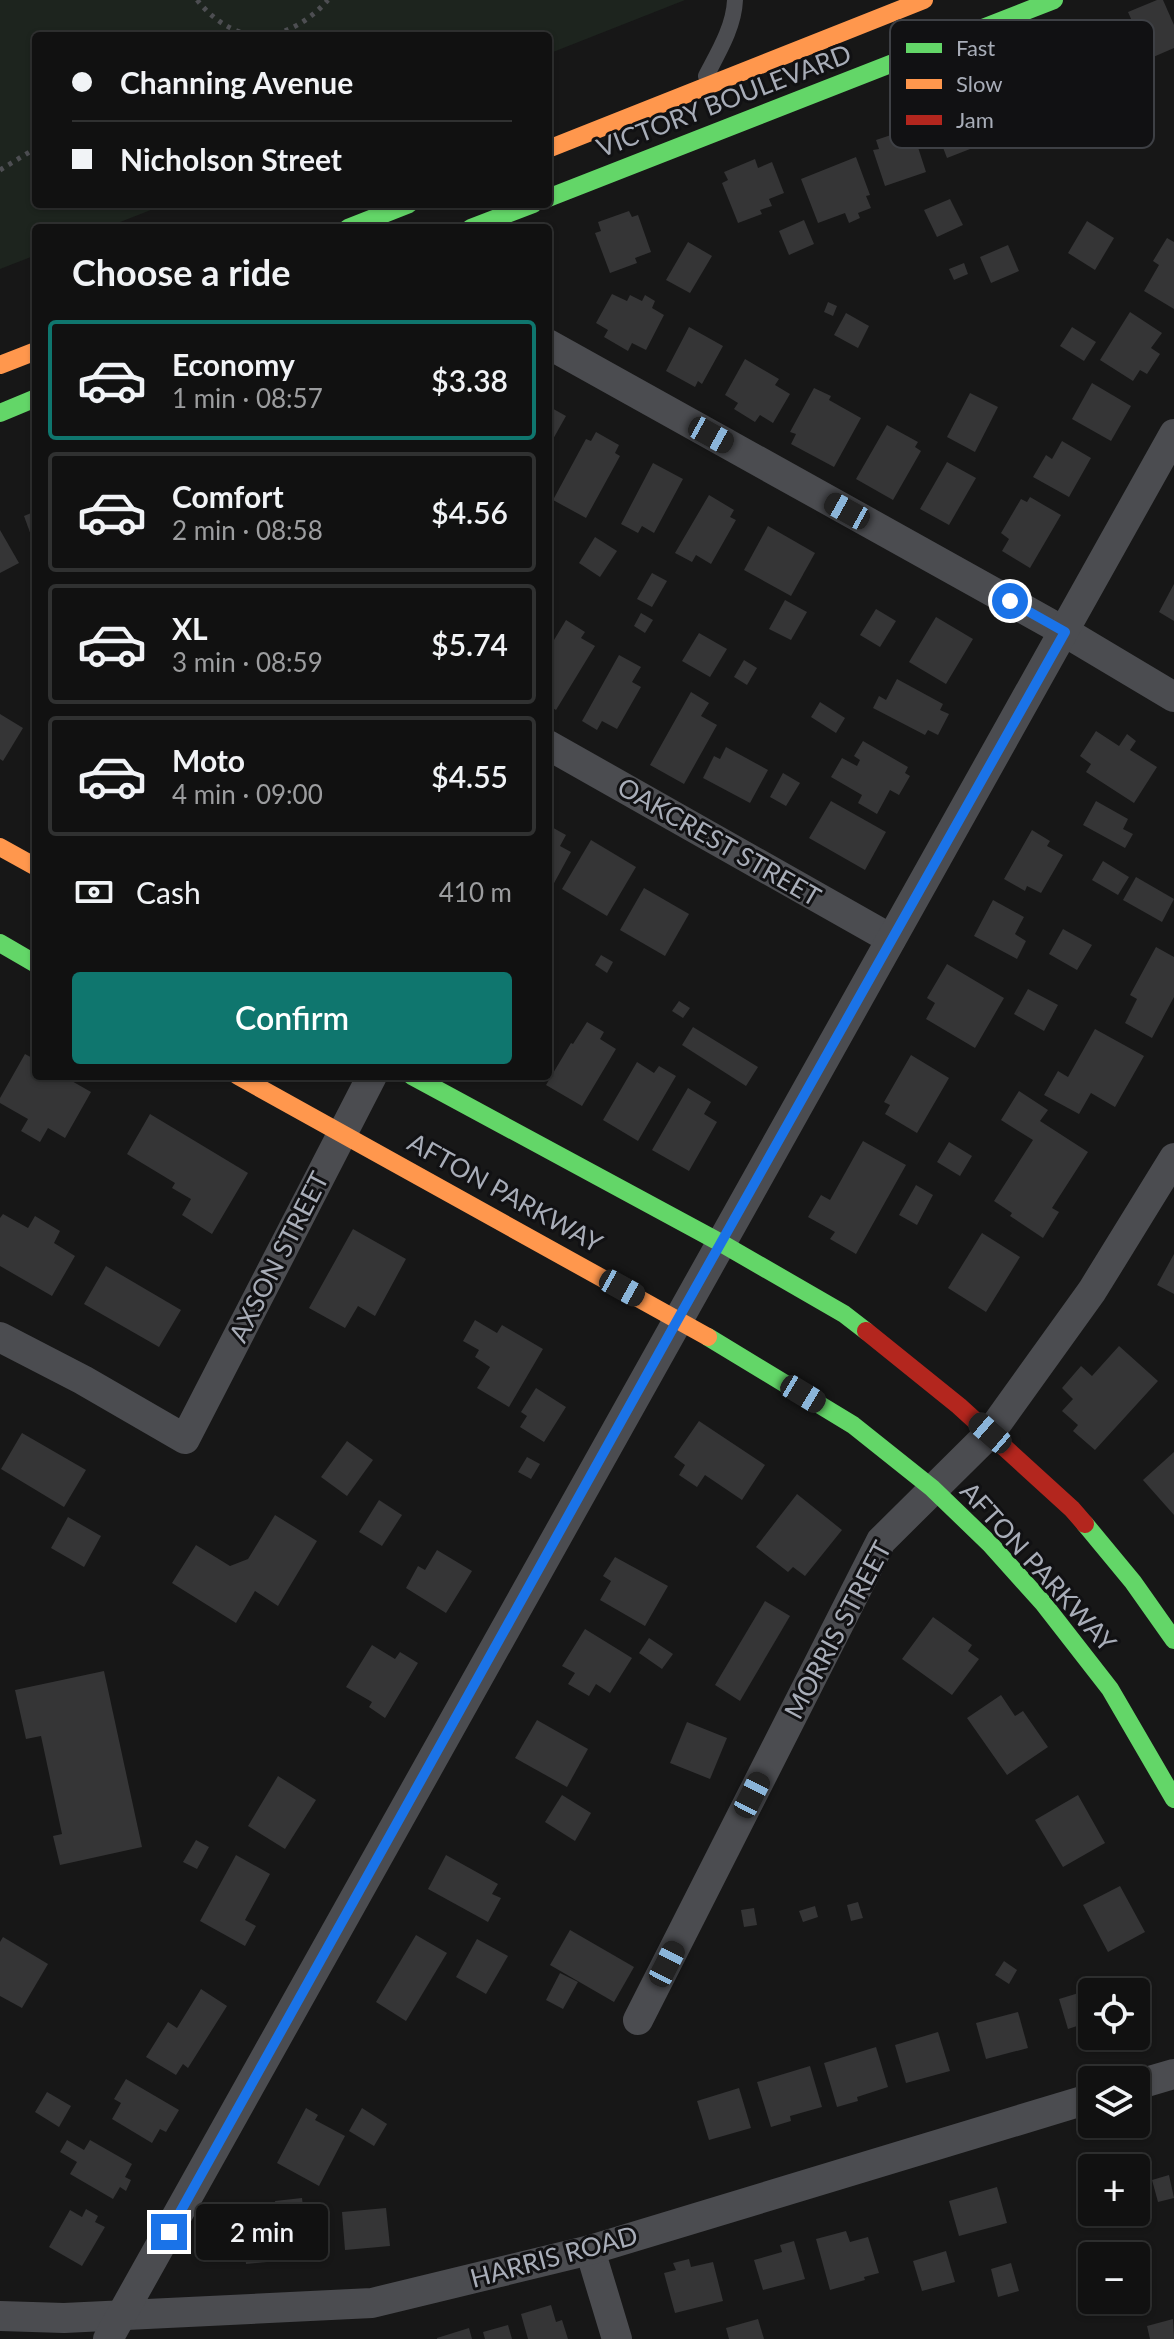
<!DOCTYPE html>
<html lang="en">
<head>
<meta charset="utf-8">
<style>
  :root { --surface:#111; --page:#1e1f1f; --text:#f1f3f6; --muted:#9c9d9f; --line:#303131; --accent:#0f766e }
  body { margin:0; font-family:Lato,sans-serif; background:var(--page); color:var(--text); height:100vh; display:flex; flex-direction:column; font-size:30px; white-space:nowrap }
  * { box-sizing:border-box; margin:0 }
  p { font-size:26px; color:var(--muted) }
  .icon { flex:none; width:44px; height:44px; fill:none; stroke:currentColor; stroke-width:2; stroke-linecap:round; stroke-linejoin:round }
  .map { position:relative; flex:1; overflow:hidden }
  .side { position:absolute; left:32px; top:224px; width:520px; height:856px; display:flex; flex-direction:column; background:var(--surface); border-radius:8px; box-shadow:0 2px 6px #0004,0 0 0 2px var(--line) }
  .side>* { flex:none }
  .guide { position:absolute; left:32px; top:32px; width:520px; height:176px; border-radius:8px; box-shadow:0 2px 6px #0004,0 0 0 2px var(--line); display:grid; align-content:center; height:176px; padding:0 40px; background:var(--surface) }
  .tools { position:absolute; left:1078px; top:1978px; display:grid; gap:16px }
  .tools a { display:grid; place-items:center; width:72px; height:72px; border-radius:8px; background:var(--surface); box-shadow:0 2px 6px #0004,0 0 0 2px var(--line); font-size:40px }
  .end { position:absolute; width:36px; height:36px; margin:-18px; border:10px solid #1a73e8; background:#fff; box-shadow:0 0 0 4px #fff }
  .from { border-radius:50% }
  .bubble { position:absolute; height:56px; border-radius:8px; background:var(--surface); box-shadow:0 2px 6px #0004,0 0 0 2px var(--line); font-size:26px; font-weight:600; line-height:56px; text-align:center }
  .car { position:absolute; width:24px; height:48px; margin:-24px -12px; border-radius:10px; box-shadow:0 0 6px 2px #0007; background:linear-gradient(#222 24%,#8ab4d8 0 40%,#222 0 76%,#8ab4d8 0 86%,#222 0) }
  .guide b { display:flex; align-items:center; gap:28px; height:76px; font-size:30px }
  .guide b+b { border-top:2px solid var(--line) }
  .guide i { width:20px; height:20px; background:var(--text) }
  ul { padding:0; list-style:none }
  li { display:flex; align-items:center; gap:24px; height:120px; margin:0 16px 12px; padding:0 24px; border:4px solid var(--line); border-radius:8px }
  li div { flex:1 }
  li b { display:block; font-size:30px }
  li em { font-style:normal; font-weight:600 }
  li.on { border-color:var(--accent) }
  li>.icon { width:72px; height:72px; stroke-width:1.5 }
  h2 { padding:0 40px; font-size:36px; line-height:96px }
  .pay { display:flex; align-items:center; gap:20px; height:88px; padding:0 40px; font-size:30px }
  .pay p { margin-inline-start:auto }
  .primary-button { display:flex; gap:16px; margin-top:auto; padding:16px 40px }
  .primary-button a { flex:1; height:92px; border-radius:8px; background:var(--accent); color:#fff; font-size:32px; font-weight:600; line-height:92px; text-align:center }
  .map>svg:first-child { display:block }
  .green { fill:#1d241e }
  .building { fill:#353536 }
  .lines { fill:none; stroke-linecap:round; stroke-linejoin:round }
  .path { stroke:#4d4e52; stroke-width:5; stroke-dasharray:4 6; stroke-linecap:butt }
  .lane { stroke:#4b4c50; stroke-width:16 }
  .street { stroke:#4b4c50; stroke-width:30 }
  .fast { stroke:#63d668; stroke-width:18 }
  .slow { stroke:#ff974d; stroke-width:18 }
  .jam { stroke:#b3261e; stroke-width:18 }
  .route { stroke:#1a73e8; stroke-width:10 }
  .labels { text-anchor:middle; stroke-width:6; stroke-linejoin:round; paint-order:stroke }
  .street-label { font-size:26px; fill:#a8adb8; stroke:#111113 }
  .key { fill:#111113; stroke:#3e4045; stroke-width:2 }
  .key-label { font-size:22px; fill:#a8adb8 }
</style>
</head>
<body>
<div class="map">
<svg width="1174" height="2339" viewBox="0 0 1174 2339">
  <rect width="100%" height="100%" fill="#171717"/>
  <polygon class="green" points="0,0 685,0 548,54 548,36 36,36 36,204 166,204 105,228 36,228 36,255 0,269"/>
  <g class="building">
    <polygon points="1157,0 1163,0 1174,25 1174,48 1144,61 1128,23 1132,21 1128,12"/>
    <polygon points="965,106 967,113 975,110 988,142 947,158 934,124 942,121 940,116"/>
    <polygon points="903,131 905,138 914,135 926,172 885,186 873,150 879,149 876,140"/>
    <polygon points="856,157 870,195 866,196 871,208 858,213 860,218 849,223 845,213 818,223 801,179"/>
    <polygon points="755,159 758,168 772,162 784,193 769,199 772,206 760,210 762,214 738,223 722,183 728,180 724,172"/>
    <polygon points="950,199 963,225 937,237 924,210"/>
    <polygon points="629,211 632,217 638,215 651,252 635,258 637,263 610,273 595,233 601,231 598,222"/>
    <polygon points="804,220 814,244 789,255 779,231"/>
    <polygon points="1087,221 1114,238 1095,270 1068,253"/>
    <polygon points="1167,238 1174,242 1174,309 1144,291 1159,265 1153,261"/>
    <polygon points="688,242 712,256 690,293 666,280"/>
    <polygon points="1008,245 1019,271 991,283 980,257"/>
    <polygon points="964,263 968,274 954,280 949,269"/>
    <polygon points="612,294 627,301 630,295 642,301 645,295 655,301 652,308 664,315 646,350 632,343 628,351 604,337 608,330 596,323"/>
    <polygon points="828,302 837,306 833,316 824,312"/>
    <polygon points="1130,312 1162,333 1151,348 1160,354 1147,374 1140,370 1133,381 1100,360"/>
    <polygon points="846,313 869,326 858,348 834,335"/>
    <polygon points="689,327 723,346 702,384 698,381 695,387 666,371"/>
    <polygon points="1072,327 1096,342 1084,361 1060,346"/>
    <polygon points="745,359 779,379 775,385 790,394 773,423 760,415 755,422 734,409 738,403 725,395"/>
    <polygon points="1092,383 1131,406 1111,441 1072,419"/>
    <polygon points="814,388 831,396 829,400 861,418 834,467 791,444 796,434 790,432"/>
    <polygon points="970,393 998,407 975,452 947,437"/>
    <polygon points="548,406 566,416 548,448"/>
    <polygon points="887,425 918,442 915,447 921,451 893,500 856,479"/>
    <polygon points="596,432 619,445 615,453 620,456 586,518 553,500 586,439 591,441"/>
    <polygon points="1062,441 1091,458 1069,497 1033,477 1046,455 1052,459"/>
    <polygon points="947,462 976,478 949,525 920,509"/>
    <polygon points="653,463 683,479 654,533 642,526 638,533 621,524"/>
    <polygon points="709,495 734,510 730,517 736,520 711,564 696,555 692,562 675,553"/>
    <polygon points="1030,497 1061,515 1030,568 1002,551 1009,539 1001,533 1021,499 1027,502"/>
    <polygon points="36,511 36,549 24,516"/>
    <polygon points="768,526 815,553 791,596 744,570"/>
    <polygon points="0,530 19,563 0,573"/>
    <polygon points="595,537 617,551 600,577 579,563"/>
    <polygon points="652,573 667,581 652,607 637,599"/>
    <polygon points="1174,584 1174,621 1159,612"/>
    <polygon points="785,600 807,612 791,640 769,629"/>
    <polygon points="876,609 896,621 880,647 860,635"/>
    <polygon points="641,613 653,620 645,633 634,626"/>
    <polygon points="936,617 973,639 946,684 909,662"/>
    <polygon points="566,620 585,632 581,638 595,646 556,710 548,705 548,650"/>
    <polygon points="699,633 727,649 710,677 682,661"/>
    <polygon points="619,655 641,667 632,682 641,687 617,729 602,721 597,730 582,721"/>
    <polygon points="744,660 757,668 747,685 734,677"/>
    <polygon points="897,679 943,704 940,710 949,714 938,735 928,730 925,735 873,708 879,696 886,700"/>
    <polygon points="691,692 709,703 701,716 717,725 684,784 650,765"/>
    <polygon points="820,702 845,718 836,733 811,717"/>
    <polygon points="0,714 23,728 3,761 0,759"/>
    <polygon points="1096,731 1119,746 1127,734 1136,741 1130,750 1157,767 1134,803 1086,772 1091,764 1080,756"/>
    <polygon points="863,741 908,767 905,773 910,776 899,795 890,790 877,814 858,803 862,795 831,777 842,758 857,766 860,760 854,756"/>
    <polygon points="726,747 768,770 750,803 703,778 714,756 720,759"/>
    <polygon points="783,773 800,783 786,806 770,797"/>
    <polygon points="831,801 886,832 865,870 809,838"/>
    <polygon points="1096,801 1128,819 1123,829 1133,834 1125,848 1083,825"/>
    <polygon points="548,825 566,835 560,846 571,852 553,885 548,882"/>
    <polygon points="1032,830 1050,841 1047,846 1063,855 1041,893 1027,886 1025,891 1004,879"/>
    <polygon points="591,840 636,867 607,916 562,889"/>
    <polygon points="1103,861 1129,877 1118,895 1092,880"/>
    <polygon points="1136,877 1174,899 1162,922 1123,900"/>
    <polygon points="644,888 689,914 665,956 620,930"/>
    <polygon points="993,900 1024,917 1015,934 1026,941 1017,959 974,936"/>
    <polygon points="1063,929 1092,945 1077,970 1049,954"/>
    <polygon points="1156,947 1174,957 1174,997 1152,1038 1125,1023 1137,999 1130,995"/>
    <polygon points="601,955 613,962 607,973 595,965"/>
    <polygon points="947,964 1004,998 975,1048 926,1019 935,1003 927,998"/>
    <polygon points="1028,989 1058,1005 1044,1031 1014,1014"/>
    <polygon points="679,1001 690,1008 683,1018 672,1011"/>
    <polygon points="587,1022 604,1032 600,1039 616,1049 582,1106 546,1085 571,1043 573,1044"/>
    <polygon points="693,1027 758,1067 746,1086 682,1045"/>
    <polygon points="1095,1029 1144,1056 1115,1107 1091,1093 1079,1114 1044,1095 1058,1071 1068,1077"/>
    <polygon points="25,1054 36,1060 36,1076 63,1076 91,1092 65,1138 48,1128 40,1142 21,1131 28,1119 0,1103 0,1098"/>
    <polygon points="911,1055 949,1078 917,1133 885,1114 890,1105 884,1102"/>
    <polygon points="637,1062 654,1073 659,1066 676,1076 638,1141 603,1120"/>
    <polygon points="688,1088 711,1102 704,1114 717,1122 689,1171 652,1150"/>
    <polygon points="1019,1091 1048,1110 1040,1121 1088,1152 1052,1208 1059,1212 1043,1238 1010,1216 1012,1213 994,1201 1033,1140 1001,1120"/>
    <polygon points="150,1114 248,1173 212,1234 182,1215 191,1199 172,1188 175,1183 127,1154"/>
    <polygon points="863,1141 906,1165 856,1254 830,1239 835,1232 808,1217 821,1195 830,1200"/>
    <polygon points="949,1142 972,1156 960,1176 937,1162"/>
    <polygon points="916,1185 933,1195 917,1225 899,1215"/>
    <polygon points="3,1214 28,1228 35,1216 60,1231 54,1243 75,1256 52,1296 0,1266 0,1218"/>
    <polygon points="353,1229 406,1259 375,1316 358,1306 345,1328 309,1308"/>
    <polygon points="982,1233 1020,1257 986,1312 948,1288"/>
    <polygon points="1174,1254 1174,1294 1157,1285"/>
    <polygon points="106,1266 181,1310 159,1347 84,1304"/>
    <polygon points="475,1320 497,1333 502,1325 543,1349 509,1407 477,1388 490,1367 475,1357 479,1350 463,1341"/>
    <polygon points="1119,1346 1158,1381 1095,1450 1073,1431 1078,1425 1062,1411 1073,1399 1062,1388 1081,1366 1092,1376"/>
    <polygon points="536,1388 566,1407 544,1442 520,1427 527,1416 521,1412"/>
    <polygon points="699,1421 765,1465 742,1500 705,1475 697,1487 679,1475 685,1465 674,1457"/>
    <polygon points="22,1433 86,1470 64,1507 1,1469"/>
    <polygon points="347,1441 373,1460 347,1496 321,1477"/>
    <polygon points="1174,1452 1174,1515 1143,1480"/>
    <polygon points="527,1457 540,1464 531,1479 518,1472"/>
    <polygon points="797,1494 842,1530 805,1576 793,1567 788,1572 756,1547"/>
    <polygon points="379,1500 402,1515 382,1546 359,1532"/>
    <polygon points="275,1515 317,1541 278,1606 255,1591 236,1623 172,1583 196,1545 230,1566 248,1559"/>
    <polygon points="68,1517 101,1536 84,1567 51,1548"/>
    <polygon points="437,1550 472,1571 446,1613 406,1588 418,1566 425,1570"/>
    <polygon points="615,1557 668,1586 645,1626 600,1600 611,1581 603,1576"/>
    <polygon points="765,1601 790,1616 740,1701 715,1685"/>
    <polygon points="933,1617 972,1645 968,1651 979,1659 952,1695 902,1659"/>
    <polygon points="585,1629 632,1658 610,1693 596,1684 589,1696 568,1684 575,1673 562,1666"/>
    <polygon points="649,1638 673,1654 662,1669 639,1653"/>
    <polygon points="372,1645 395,1659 400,1652 418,1663 385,1718 369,1707 372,1702 346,1687"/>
    <polygon points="104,1671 142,1847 60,1865 53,1836 62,1834 41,1736 26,1739 15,1690"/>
    <polygon points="1001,1695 1015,1716 1023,1711 1048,1747 1007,1775 967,1718"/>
    <polygon points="537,1720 588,1749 567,1787 515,1758"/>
    <polygon points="687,1722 727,1738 710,1779 670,1763"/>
    <polygon points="278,1776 316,1800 285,1849 248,1826"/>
    <polygon points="562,1795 591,1813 575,1841 545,1822"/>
    <polygon points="1078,1795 1105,1843 1063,1867 1035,1820"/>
    <polygon points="196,1840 209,1847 197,1869 183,1862"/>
    <polygon points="236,1855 270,1874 245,1920 256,1926 245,1946 200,1921"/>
    <polygon points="446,1855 498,1884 492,1894 501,1898 488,1922 428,1889"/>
    <polygon points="1120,1886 1145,1932 1108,1952 1083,1905"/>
    <polygon points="858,1902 863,1918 851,1921 847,1905"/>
    <polygon points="815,1906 818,1917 803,1922 799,1911"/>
    <polygon points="754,1908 757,1925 744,1927 741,1910"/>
    <polygon points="570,1930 634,1967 614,2002 550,1965"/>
    <polygon points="416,1935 447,1953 406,2021 376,2002"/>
    <polygon points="3,1937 48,1964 22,2008 0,1996 0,1942"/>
    <polygon points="477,1939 508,1956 486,1994 456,1977"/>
    <polygon points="1004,1961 1017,1970 1009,1984 995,1975"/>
    <polygon points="560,1973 578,1982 563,2009 546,2000"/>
    <polygon points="201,1989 227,2006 188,2068 183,2064 176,2075 146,2057 168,2022 177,2028"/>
    <polygon points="1092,1989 1092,2021 1068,2029 1059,1999"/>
    <polygon points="1018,2012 1028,2048 986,2059 976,2023"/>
    <polygon points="938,2032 950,2071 906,2083 895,2045"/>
    <polygon points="876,2047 888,2087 857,2097 858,2101 837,2107 824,2063"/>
    <polygon points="810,2066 822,2107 790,2116 791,2121 771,2127 757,2082"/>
    <polygon points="126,2079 179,2110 166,2132 160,2129 152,2143 112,2119 121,2103 114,2099"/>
    <polygon points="739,2088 751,2128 709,2140 697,2101"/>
    <polygon points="47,2092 71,2106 59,2127 35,2112"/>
    <polygon points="306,2108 318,2115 315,2120 345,2136 319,2186 277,2163"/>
    <polygon points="362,2108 387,2124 374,2146 349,2131"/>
    <polygon points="67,2140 84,2150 90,2140 132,2164 125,2177 131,2180 126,2191 120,2187 113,2199 70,2174 77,2162 60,2152"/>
    <polygon points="1169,2175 1174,2198 1158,2202 1152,2180"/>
    <polygon points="997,2187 1007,2223 959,2236 949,2201"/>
    <polygon points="1092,2192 1092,2206 1085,2207 1081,2196"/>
    <polygon points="302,2198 309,2258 246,2264 241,2224 278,2220 275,2201"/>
    <polygon points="386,2208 390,2246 345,2250 342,2212"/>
    <polygon points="86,2209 98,2216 95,2222 105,2227 82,2266 49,2247 70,2210 82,2217"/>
    <polygon points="1099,2212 1128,2212 1130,2217 1103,2225"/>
    <polygon points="846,2231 850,2242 868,2237 879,2273 864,2277 865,2280 830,2290 816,2239"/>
    <polygon points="794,2241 805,2279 763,2290 754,2260 782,2252 780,2245"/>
    <polygon points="946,2251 955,2282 922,2291 913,2261"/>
    <polygon points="689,2259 691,2267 713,2262 723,2301 675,2313 664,2273 676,2270 673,2263"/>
    <polygon points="1011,2263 1019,2291 998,2297 991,2269"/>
    <polygon points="551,2305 556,2322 562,2320 568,2339 528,2339 521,2314"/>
    <polygon points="758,2319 764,2339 729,2339 726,2328"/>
    <polygon points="1173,2319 1174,2339 1150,2339 1147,2326"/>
    <polygon points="508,2325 512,2339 485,2339 483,2332"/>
    <polygon points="469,2328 472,2339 437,2339 437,2338"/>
  </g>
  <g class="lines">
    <g class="path">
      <path d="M197 0C237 49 287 45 328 0"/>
      <polyline points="0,170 36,148"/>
    </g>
    <path class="lane" d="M706 76C718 53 734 27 735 0"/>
    <g class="street">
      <polyline points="548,344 1065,632 1174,697"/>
      <polyline points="548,745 891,939"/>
      <polyline points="0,1337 83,1380 185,1439 372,1076"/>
      <polyline points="638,2020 881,1541 990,1433 1092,1291 1174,1158"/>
      <polyline points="1136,2085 1174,2074"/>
      <polyline points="590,2250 617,2339"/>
      <polyline points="0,2316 64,2318 372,2303 590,2250 1092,2098"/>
      <polyline points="108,2339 1174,434"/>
    </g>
    <g class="fast">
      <polyline points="548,198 1054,0"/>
      <polyline points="348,228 409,204"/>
      <polyline points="471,228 533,204"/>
      <polyline points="0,413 36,398"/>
      <polyline points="0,943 36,964"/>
      <polyline points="412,1076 721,1243 844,1314 866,1331"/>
      <polyline points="708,1337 853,1425 932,1488 990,1544 1043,1603 1110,1689 1174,1799"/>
      <polyline points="1085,1524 1133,1582 1174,1640"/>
    </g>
    <g class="slow">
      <polyline points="548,149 924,0"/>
      <polyline points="0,365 36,351"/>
      <polyline points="0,847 36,867"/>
      <polyline points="238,1076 708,1337"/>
    </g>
    <polyline class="jam" points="866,1331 959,1406 1072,1509 1085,1524"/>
  </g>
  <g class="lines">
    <polyline class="route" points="169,2232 678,1319 1065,632 1010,601"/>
  </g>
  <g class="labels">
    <g class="street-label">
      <text transform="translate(724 101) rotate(-21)" y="9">VICTORY BOULEVARD</text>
      <text transform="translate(719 842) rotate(30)" y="9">OAKCREST STREET</text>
      <text transform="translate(505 1193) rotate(29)" y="9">AFTON PARKWAY</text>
      <text transform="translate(279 1257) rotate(-63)" y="9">AXSON STREET</text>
      <text transform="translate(1038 1567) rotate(48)" y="9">AFTON PARKWAY</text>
      <text transform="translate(838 1630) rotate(-62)" y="9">MORRIS STREET</text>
      <text transform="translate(554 2257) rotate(-15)" y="9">HARRIS ROAD</text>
    </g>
  </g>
  <rect x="890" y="20" width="264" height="128" rx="12" class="key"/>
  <rect x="906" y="43" width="36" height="10" fill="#63d668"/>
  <rect x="906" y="79" width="36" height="10" fill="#ff974d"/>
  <rect x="906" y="115" width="36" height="10" fill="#b3261e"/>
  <g class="key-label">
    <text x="956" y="56">Fast</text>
    <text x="956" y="92">Slow</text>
    <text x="956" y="128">Jam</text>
  </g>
</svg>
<div class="tools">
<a><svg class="icon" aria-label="locate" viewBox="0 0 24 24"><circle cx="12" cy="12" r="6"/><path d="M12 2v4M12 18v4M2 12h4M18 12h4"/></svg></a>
<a><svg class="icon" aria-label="layers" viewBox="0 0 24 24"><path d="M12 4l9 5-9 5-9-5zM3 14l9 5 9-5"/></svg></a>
<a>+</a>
<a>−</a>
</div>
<i class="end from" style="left:1010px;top:601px"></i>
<i class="end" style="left:169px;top:2232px"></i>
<div class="bubble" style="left:196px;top:2204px;width:132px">2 min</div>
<i class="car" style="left:711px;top:435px;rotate:119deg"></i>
<i class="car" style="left:847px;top:511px;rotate:299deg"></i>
<i class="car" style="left:622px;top:1288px;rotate:119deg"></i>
<i class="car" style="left:803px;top:1394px;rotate:121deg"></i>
<i class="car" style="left:990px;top:1433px;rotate:311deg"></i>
<i class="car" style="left:752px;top:1795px;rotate:27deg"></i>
<i class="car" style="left:667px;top:1964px;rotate:27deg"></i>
<div class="guide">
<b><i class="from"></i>Channing Avenue</b>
<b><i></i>Nicholson Street</b>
</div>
<section class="side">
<h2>Choose a ride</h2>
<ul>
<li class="on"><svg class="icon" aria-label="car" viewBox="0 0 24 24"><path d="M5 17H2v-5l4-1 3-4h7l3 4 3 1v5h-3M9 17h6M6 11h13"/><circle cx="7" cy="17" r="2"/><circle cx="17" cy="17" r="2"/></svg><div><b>Economy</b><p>1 min · 08:57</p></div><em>$3.38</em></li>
<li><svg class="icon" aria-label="car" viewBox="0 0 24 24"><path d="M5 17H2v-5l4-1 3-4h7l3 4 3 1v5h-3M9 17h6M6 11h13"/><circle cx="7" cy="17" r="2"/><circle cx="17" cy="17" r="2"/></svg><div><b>Comfort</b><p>2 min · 08:58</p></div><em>$4.56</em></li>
<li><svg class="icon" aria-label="car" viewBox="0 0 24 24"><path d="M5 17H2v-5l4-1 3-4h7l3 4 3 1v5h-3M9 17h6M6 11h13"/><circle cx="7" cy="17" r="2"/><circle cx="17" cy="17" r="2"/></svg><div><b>XL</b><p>3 min · 08:59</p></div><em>$5.74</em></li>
<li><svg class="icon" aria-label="car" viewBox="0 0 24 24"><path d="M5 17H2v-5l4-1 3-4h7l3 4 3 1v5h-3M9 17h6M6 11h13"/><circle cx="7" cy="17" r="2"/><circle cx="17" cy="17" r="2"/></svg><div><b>Moto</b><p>4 min · 09:00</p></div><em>$4.55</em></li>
</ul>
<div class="pay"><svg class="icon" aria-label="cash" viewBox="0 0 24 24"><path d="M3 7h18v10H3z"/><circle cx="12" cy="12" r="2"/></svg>Cash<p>410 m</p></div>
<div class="primary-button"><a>Confirm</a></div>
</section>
</div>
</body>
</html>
